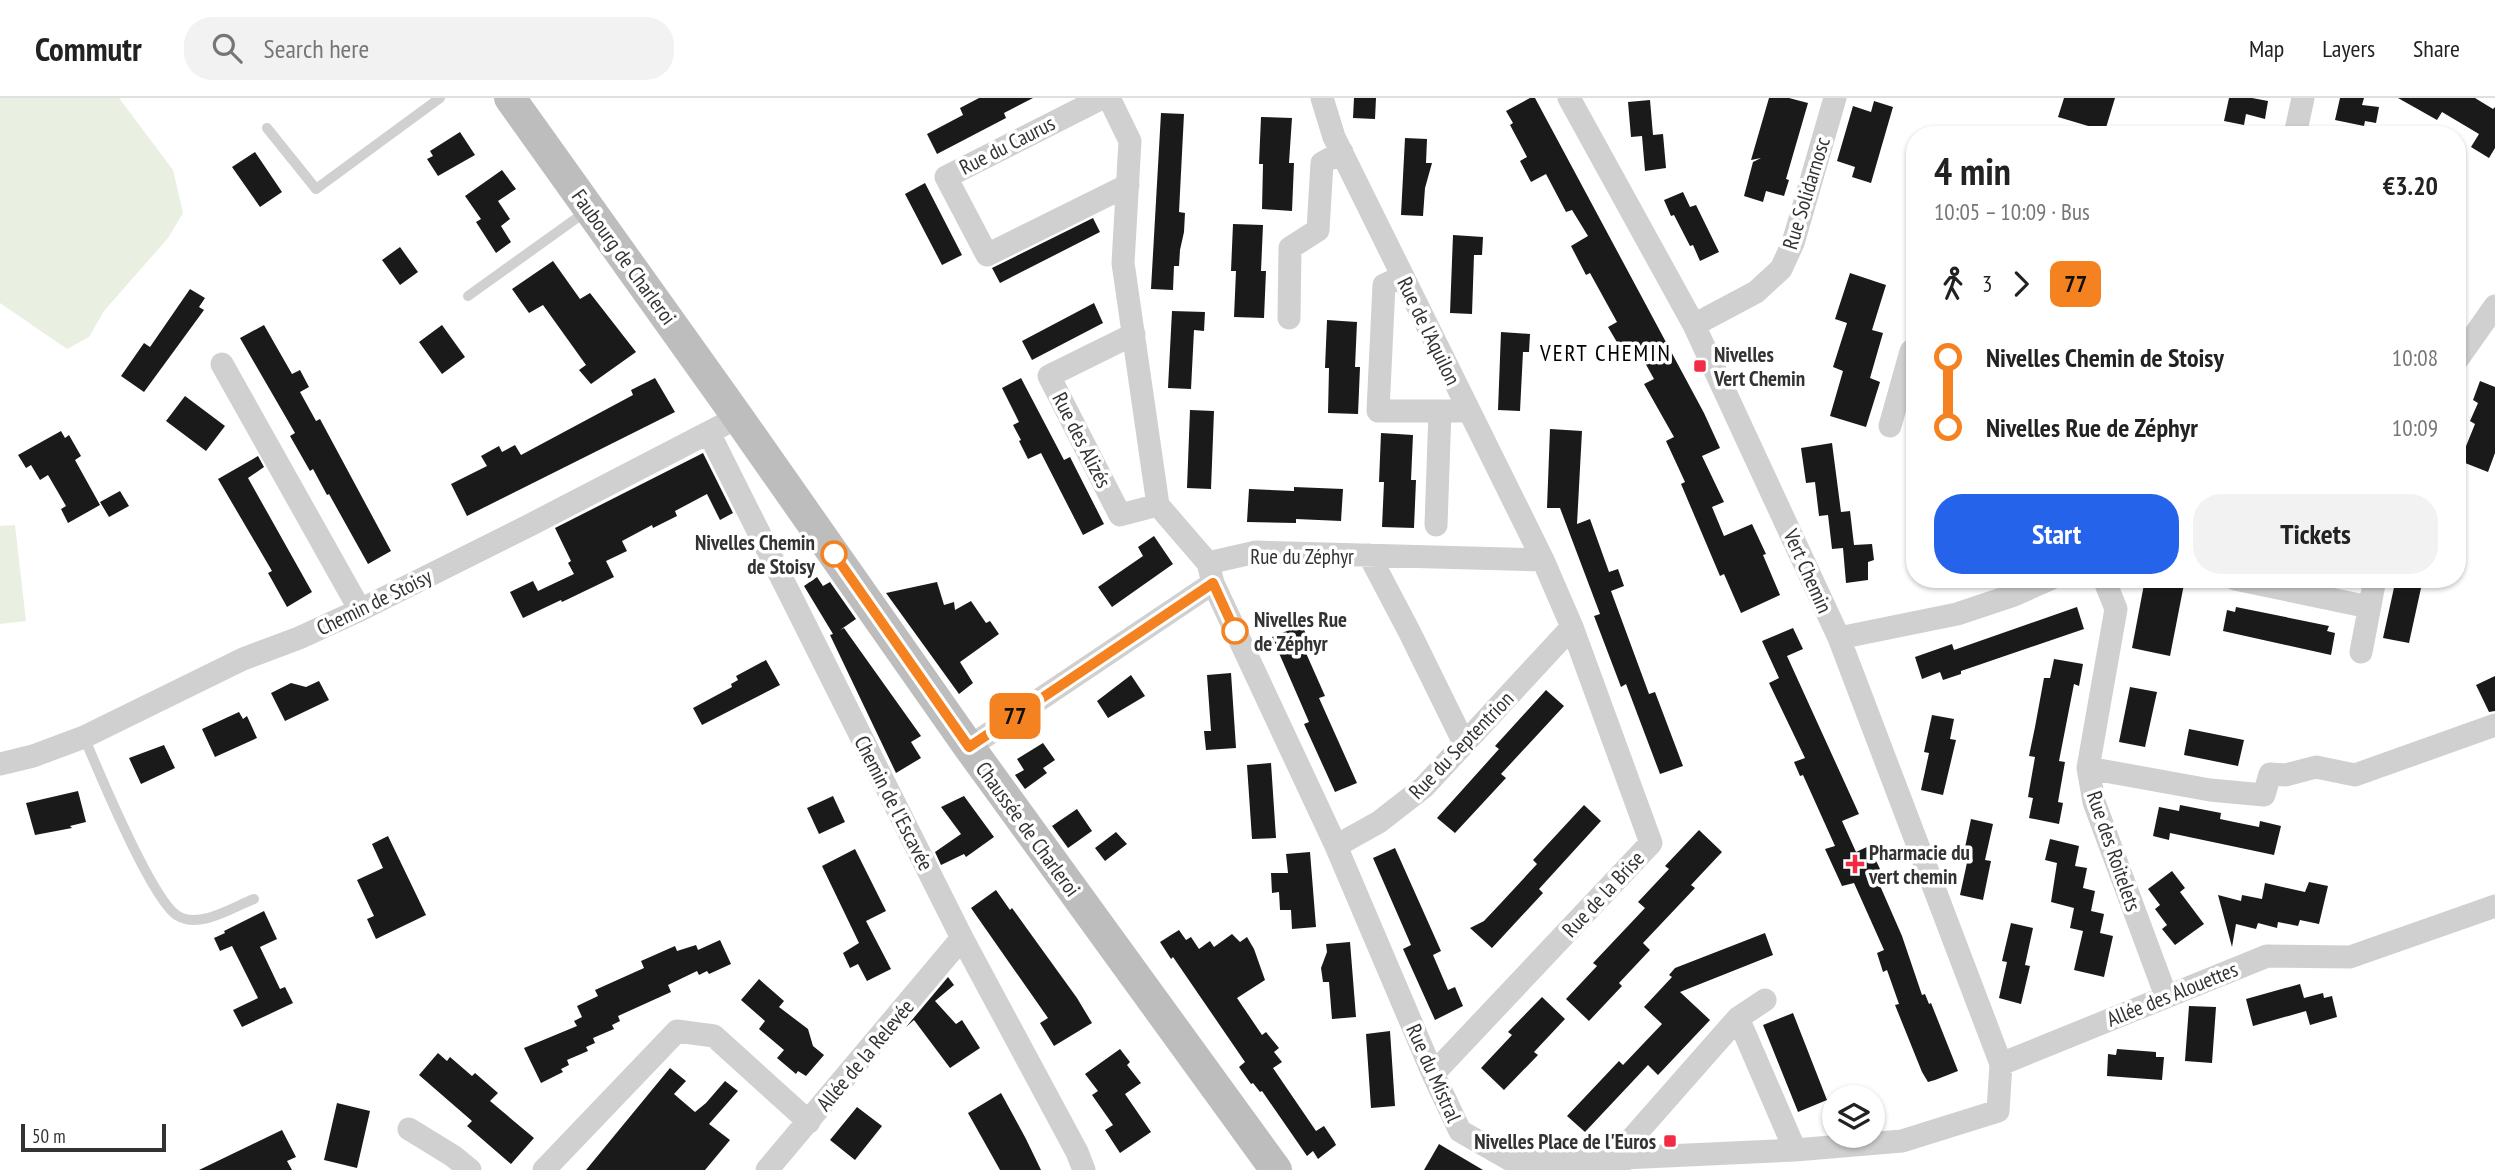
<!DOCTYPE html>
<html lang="en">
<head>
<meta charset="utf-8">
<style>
	:root { --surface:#fff; --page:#f2f2f2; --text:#222; --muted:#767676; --line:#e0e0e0; --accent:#2563eb }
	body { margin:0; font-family:"PT Sans Narrow",sans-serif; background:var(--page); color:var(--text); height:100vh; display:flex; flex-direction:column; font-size:26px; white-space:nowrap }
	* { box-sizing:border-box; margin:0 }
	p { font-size:23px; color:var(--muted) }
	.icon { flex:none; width:38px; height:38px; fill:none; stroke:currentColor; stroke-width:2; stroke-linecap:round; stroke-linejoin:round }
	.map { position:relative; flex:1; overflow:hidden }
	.drawer { position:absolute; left:1906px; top:28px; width:560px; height:462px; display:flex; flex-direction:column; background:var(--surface); border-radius:28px; box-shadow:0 2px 5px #0004 }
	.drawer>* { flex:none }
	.badge { padding:0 14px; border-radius:10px; font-size:24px; line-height:46px }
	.tools { position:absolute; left:1822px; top:987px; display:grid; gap:14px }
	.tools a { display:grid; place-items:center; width:63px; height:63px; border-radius:50%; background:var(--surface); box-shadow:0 2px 5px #0004; font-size:35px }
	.scale { position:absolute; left:21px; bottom:18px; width:145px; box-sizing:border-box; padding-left:7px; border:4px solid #333; border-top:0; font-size:19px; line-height:24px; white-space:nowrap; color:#333; -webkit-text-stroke:5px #fff; paint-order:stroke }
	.map>.badge { position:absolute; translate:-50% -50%; box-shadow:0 0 0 4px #fff }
	.legs { display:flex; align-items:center; gap:10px; height:77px; padding:0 28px; font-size:23px }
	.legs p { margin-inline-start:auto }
	.head { display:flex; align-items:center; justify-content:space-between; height:119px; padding:0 28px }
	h1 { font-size:38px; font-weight:800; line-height:52px }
	.button { display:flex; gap:14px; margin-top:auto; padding:14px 28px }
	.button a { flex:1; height:80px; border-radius:28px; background:var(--accent); color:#fff; font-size:28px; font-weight:800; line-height:80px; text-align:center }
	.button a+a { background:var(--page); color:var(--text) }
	ul { padding:0 28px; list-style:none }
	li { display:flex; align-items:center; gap:24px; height:70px; font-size:26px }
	li i { display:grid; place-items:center; width:10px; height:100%; margin:0 9px; background:currentColor }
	li i::after { content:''; width:18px; height:18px; margin:-9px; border:5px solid; border-radius:50%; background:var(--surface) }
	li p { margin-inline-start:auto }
	li:first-child i { background:linear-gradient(#0000 50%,currentColor 0) }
	li:last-child i { background:linear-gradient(currentColor 50%,#0000 0) }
	header { display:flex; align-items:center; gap:42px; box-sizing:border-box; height:98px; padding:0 35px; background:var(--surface); border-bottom:2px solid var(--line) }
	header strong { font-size:33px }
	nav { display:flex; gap:38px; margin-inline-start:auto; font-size:24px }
	.search { width:490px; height:63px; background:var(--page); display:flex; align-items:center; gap:18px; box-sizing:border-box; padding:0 24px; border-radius:28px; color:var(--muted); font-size:26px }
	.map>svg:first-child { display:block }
	.green { fill:#e9f0e1 }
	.building { fill:#1a1a1a }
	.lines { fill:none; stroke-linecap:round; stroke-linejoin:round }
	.service { stroke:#d0d0d0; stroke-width:10 }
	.minor { stroke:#d0d0d0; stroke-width:23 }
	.secondary { stroke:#bdbdbd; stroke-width:32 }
	.line-1-casing { stroke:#fff; stroke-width:16 }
	.line-1 { stroke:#f58220; stroke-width:10 }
	.poi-dot { fill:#f22c43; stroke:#fff; stroke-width:2.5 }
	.stop-1-dot { fill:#fff; stroke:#f58220; stroke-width:3.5 }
	.labels { text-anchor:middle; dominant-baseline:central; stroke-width:7; stroke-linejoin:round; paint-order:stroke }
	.street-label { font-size:21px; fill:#333; stroke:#fff }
	.poi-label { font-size:21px; font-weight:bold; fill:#333; stroke:#fff; text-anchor:start }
	.stop-label { font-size:21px; font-weight:bold; fill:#333; stroke:#fff; text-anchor:end }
	.neighbourhood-label { font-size:23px; letter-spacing:2px; fill:#000; stroke:#fff }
</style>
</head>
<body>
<header>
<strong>Commutr</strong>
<div class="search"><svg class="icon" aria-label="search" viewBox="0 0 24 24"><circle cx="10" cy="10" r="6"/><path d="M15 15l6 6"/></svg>Search here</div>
<nav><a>Map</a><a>Layers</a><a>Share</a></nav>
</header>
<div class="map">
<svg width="2495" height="1072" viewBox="0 0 2495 1072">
	<rect width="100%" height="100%" fill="#fff"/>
	<path class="green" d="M0 0H119L173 72 183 115 168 140 104 213 89 239 67 251 0 205Z
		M15 427 26 523 0 526V428Z"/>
	<path class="building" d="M979 0H1033L1004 15 1006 20 937 56 927 36 963 17 960 10Z
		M1354 0H1376L1375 21 1353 20Z
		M1530 0H1535L1704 315 1720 350 1702 358 1724 404 1712 409 1724 438 1752 426 1766 456 1763 457 1780 497 1741 515 1724 476 1720 478 1681 386 1685 384 1666 343 1674 339 1644 286 1654 281 1634 245 1621 251 1608 229 1617 224 1590 175 1586 177 1571 148 1588 138 1572 112 1566 114 1546 76 1531 84 1520 63 1527 59 1510 27 1513 25 1506 13Z
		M1769 0H1789L1808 5 1786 81 1789 82 1784 98 1766 93 1763 104 1744 98 1753 64 1761 60 1751 62Z
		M2064 0H2115L2105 33 2058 19Z
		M2229 0H2252L2268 3 2265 21 2246 16 2244 27 2224 23Z
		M2340 0H2364L2362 7 2379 9 2376 25 2365 23 2364 28 2335 22Z
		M2398 0H2475L2493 11 2495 9V50L2489 60 2471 49 2479 36 2442 14 2437 22Z
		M1650 2 1653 37 1663 36 1666 70 1645 73 1642 38 1631 39 1628 4Z
		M1874 3 1893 9 1871 85 1852 79 1855 69 1837 63 1853 8 1871 14Z
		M1161 15 1184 16 1179 114 1185 115 1184 134 1180 152 1179 168H1174L1173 192 1151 191Z
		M1261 19 1292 20 1289 65H1294L1292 113 1262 111 1263 66H1259Z
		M460 34 475 57 438 78 427 61 433 58 430 53Z
		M1405 40 1427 41 1426 65H1432L1425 90 1423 118 1401 117Z
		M255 54 282 94 260 109 232 69Z
		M502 72 516 91 498 103 510 121 501 128 511 144 496 155 476 124 481 121 465 98Z
		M925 85 962 157 942 167 905 96Z
		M1683 94 1690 109 1696 107 1719 154 1700 163 1693 147 1690 148 1674 117 1671 118 1664 102Z
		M1093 120 1100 134 1000 185 992 170Z
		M1233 126 1263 127 1261 173H1266L1264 220 1234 219 1236 173H1231Z
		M1453 137 1483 139 1482 157H1474L1472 216 1450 215Z
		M400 149 418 174 400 187 382 162Z
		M553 163 580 201 590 195 636 254 591 286 579 272 586 267 543 207 529 215 512 191Z
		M1850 175 1886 187 1872 232 1883 235 1870 280 1880 284 1866 329 1830 318 1843 273 1833 269 1847 225 1835 221Z
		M190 191 205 200 199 209 204 212 144 294 121 278 144 245 150 249Z
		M1094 205 1103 225 1032 262 1022 243Z
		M1172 213 1205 214 1204 233 1194 232 1191 291 1168 290Z
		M1327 222 1357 224 1355 269H1360L1358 316 1328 315 1329 270H1325Z
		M264 227 292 276 300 272 309 289 300 294 316 323 320 321 391 453 368 466 329 396 327 397 313 371 310 373 290 338 295 335 240 240Z
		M442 227 465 259 442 276 419 244Z
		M1501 234 1530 236 1529 254H1523L1520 313 1498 312Z
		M655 280 675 314 467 418 451 386 487 368 481 358 499 348 502 354 515 347 521 357 633 297 631 292Z
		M1021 280 1064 362 1070 359 1104 426 1083 437 1041 355 1028 361 1019 343 1021 342 1013 327 1019 324 1002 290Z
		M2480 283 2495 289V355L2488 374 2460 363 2475 326 2470 323 2478 305 2473 302Z
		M185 298 225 328 206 353 166 323Z
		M1190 312 1214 313 1211 391 1187 390Z
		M1550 331 1582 333 1577 426 1590 421 1609 474 1618 471 1624 488 1611 493 1649 596 1655 594 1683 668 1660 676 1626 586 1621 589 1594 518 1600 516 1560 410H1547Z
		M61 333 65 340 69 337 81 358 75 362 100 407 68 425 61 411 66 408 48 377 40 382 31 367 26 370 18 357Z
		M1381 335 1413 337 1411 382H1416L1414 430 1382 429 1384 384H1379Z
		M1832 345 1841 414 1850 413 1854 447 1872 446 1874 462 1868 464V482L1846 485 1843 450 1832 451 1828 417 1819 418 1815 384 1806 385 1801 350Z
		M703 355 733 415 720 422 707 396 675 413 677 418 653 430 652 427 622 443 627 453 606 463 614 479 562 504 561 502 523 520 510 494 533 483 538 493 574 476 568 465 571 463 555 430Z
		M258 358 264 369 248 380 312 494 287 509 268 475 272 473 218 381Z
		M1294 389 1343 391 1341 423 1296 421V425L1247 424 1249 391 1294 393Z
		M120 393 129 408 109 419 100 404Z
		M1154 438 1173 466 1112 509 1098 489 1143 458 1138 449Z
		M817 479 823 488 830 484 856 521 840 532 844 530 921 638 911 644 921 660 896 675 830 537 833 536 804 488Z
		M2145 481H2185L2170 558 2132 550Z
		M937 484 944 507 954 504 955 512 971 503 986 525 990 523 999 536 960 564 973 585 959 596 886 495Z
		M2395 485 2421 490 2409 545 2383 540Z
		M2077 509 2084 531 1961 573V576L1943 582 1940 574 1922 581 1915 559 1952 546 1954 552Z
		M2236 509 2329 528 2327 533 2335 535 2331 557 2223 533 2227 512 2235 514Z
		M1302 527 1309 543 1302 546 1325 598 1319 600 1357 685 1335 694 1304 626 1309 624 1272 539Z
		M1793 530 1803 551 1787 558 1859 716 1842 723 1856 754 1869 748 1880 771 1874 774 1902 838 1922 897 1925 896 1929 906 1931 905 1958 973 1935 982 1928 984 1922 974 1895 907 1899 906 1887 872 1883 874 1877 855 1884 852 1854 785 1842 788 1825 751 1835 748 1803 677 1800 678 1794 664 1805 660 1769 585 1779 580 1762 543Z
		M2054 561 2083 566 2079 588 2074 586 2059 663 2065 664 2058 704 2063 705 2059 726 2029 720 2033 700 2028 699 2035 659 2029 658 2035 629 2044 580H2050Z
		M766 562 780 587 702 627 693 610 732 589 731 586 738 582 736 578Z
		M1231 575 1236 650 1206 652 1204 633H1211L1207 577Z
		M1131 577 1145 598 1108 620 1097 603Z
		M2495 578V613L2489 614 2476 587Z
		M319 583 329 602 285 623 271 595 291 585 306 589Z
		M2130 589 2157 594 2145 649 2119 644Z
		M1546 592 1564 608 1501 676 1506 680 1455 735 1437 720 1499 651 1495 648Z
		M239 614 243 621 247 618 257 640 215 659 202 631Z
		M1932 617 1954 621 1950 641 1956 642 1943 697 1921 692 1929 655 1924 654Z
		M2189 631 2244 642 2238 668 2184 657Z
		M1043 645 1055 662 1043 670 1047 675 1025 691 1015 677 1024 672 1017 661Z
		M164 647 175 670 141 686 129 660Z
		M1271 665 1276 740 1252 741 1247 667Z
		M78 693 86 724 70 728 72 730 35 737 26 705Z
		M833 698 845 724 819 736 807 710Z
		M964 698 994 739 966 759 964 756 941 767 935 754 961 736 941 709Z
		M1584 707 1601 723 1539 791 1543 795 1492 850 1470 830 1484 823 1500 806 1537 766 1533 762Z
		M2180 707 2221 715 2220 721 2239 725 2259 729 2260 723 2281 728 2274 757 2170 735 2169 742 2153 738 2159 709 2179 713Z
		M1077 711 1092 733 1068 750 1052 728Z
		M1971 721 1993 726 1985 762 1991 763 1983 802 1960 797 1968 760 1963 759Z
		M1699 732 1722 754 1691 787 1695 790 1643 845 1650 852 1619 885 1622 888 1589 923 1566 901 1597 868 1593 865 1645 810 1638 804 1669 771 1665 768Z
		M1116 734 1127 746 1105 763 1095 750Z
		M388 738 426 817 376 841 367 821 374 818 357 782 383 770 372 746Z
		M2050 741 2079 748 2075 768 2087 770 2083 790 2095 793 2091 813 2104 816 2100 835 2113 838 2104 879 2074 872 2083 833 2070 830 2074 810 2051 804 2057 765 2045 762Z
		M1395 750 1441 853 1433 857 1448 892 1455 889 1463 908 1435 922 1403 851 1411 847 1373 760Z
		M855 751 886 813 866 823 891 871 867 883 858 866 850 870 843 855 859 845 822 768Z
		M1310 754 1316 829 1292 831 1291 812H1280L1279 794 1272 795 1271 775H1288L1286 756Z
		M2172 773 2185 790 2180 794 2204 826 2175 847 2162 831 2167 827 2155 811 2160 807 2148 791Z
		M2309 784 2328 788 2319 826 2300 822 2298 828 2278 824 2277 830 2258 825 2256 831 2236 826 2232 849 2218 797 2241 803 2242 797 2262 801 2265 785 2305 794Z
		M996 792 1010 812 1012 810 1077 900 1092 925 1054 948 1040 925 1048 920 971 810Z
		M264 813 277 841 260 849 280 891 285 889 293 905 242 929 233 912 258 900 232 848 220 853 214 840 225 835 224 833Z
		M2011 825 2033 830 2025 867 2030 868 2021 906 1999 900 2007 864 2002 863Z
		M1179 832 1186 842 1191 839 1199 851 1210 843 1214 849 1232 836 1240 844 1247 839 1254 851 1265 882 1237 900 1262 937 1266 934 1279 950 1274 954 1282 964 1273 970 1316 1033 1324 1028 1334 1043 1336 1047 1318 1061 1313 1053 1307 1058 1262 993 1260 994 1253 985 1251 986 1239 969 1245 964 1173 859 1171 861 1160 844Z
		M1765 835 1773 857 1680 894 1710 922 1658 977 1648 967 1585 1034 1567 1018 1619 963 1623 967 1662 926 1644 909 1672 879 1669 877 1675 870Z
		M720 842 731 866 709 876 707 873 699 877 697 873 668 887 671 894 618 918 620 923 612 927 614 931 593 940 595 945 586 949 588 953 567 962 569 967 561 971 563 974 541 985 524 950 577 928 574 923 582 919 577 908 598 898 595 892 644 870 641 863 675 848 677 853 696 847 698 852Z
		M1350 844 1356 919 1332 921 1329 884H1323L1321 870 1327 854 1326 846Z
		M948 879 954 887 935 903 956 926 962 922 980 950 950 970 914 922 906 929Z
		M759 881 784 903 779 909 808 931 813 948 824 957 806 978 798 973 796 976 777 960 784 952 759 931 765 923 741 902Z
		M2300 886 2304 900 2323 895 2324 900 2332 898 2337 919 2310 927 2306 913 2253 928 2246 901Z
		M1542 899 1565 921 1534 954 1538 957 1504 992 1481 970 1512 937 1508 934Z
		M2189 908 2216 909 2212 965 2185 963Z
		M1793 915 1827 1002 1798 1014 1763 927Z
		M1390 933 1395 1008 1371 1010 1366 936Z
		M1120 951 1130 964 1127 967 1141 985 1125 996 1151 1034 1120 1055 1105 1032 1113 1027 1092 997 1098 993 1085 976Z
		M2117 951 2156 954V959H2164L2162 982 2107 978 2108 956 2116 957Z
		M438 955 447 963 450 959 472 978 475 975 498 995 490 1003 534 1040 511 1066 467 1028 472 1023 419 977Z
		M670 970 686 983 674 996 695 1014 706 1005 725 983 738 993 709 1026 730 1042 705 1072H586Z
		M1001 995 1026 1041 1041 1072H1000L968 1015Z
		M337 1005 370 1013 357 1070 324 1062Z
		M857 1009 882 1028 855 1062 830 1042Z
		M282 1032 296 1059 287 1063 292 1072H199Z
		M1439 1046 1483 1072H1424Z"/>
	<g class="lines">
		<path class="service" d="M267 30 316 91 440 0
			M468 198 588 112
			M84 639C98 672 152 803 178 818 200 831 233 809 254 801"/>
		<path class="minor" d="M1102 0 946 79 987 157 1128 87
			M1109 0 1130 43 1123 165 1158 407 1208 465
			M1322 0 1334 39 1543 462 1572 529 1651 745 1433 976
			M2295 37 2303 0
			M1402 179 1384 187 1378 313H1469
			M1289 220 1290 150 1318 132 1322 65 1342 54
			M1694 227 1756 194 1781 171 1793 145 1835 0
			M1134 236 1049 278 1120 417 1158 407
			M2457 262 2495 208
			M222 266 360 512
			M1890 328 1911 253 1914 251
			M709 335 962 840 1077 1054 1084 1072
			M1436 427 1440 313
			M1369 457 1410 535 1464 645
			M1543 462 1256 454 1208 465 1213 485 1336 748 1433 976 1460 1033 1516 1065 1795 1052 1902 1043 1998 1013 2001 966 1839 540 1694 227 1569 0
			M2104 481 2116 511 2088 670 2094 704 2166 898
			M2235 481 2369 509
			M1839 540 1957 516 2014 497 2050 481
			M2361 554 2375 481
			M969 649 1213 485
			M0 666 33 658 84 639 243 561 299 540 360 512 530 427 723 327
			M2088 670 2210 692 2264 697 2270 676 2286 677 2316 669 2355 677 2495 627
			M1336 748 1379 724 1424 689 1572 529
			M1738 920 1795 1052
			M2001 966 2267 858 2350 859 2495 808
			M409 1031 453 1058 470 1072
			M1626 1061 1627 1046 1738 920 1765 902
			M544 1072 677 933 714 938 809 1024
			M767 1072 962 840"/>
		<path class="secondary" d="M510 0 737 318 969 649 1276 1072"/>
	</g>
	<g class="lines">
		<defs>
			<path id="line-1" d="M834 456 969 649 1213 485 1235 533"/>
		</defs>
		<use href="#line-1" class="line-1-casing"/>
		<use href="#line-1" class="line-1"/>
	</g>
	<g class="poi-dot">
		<rect x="1693" y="261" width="14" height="14" rx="3.5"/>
		<path d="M1851.5 755.5h7v7h7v7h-7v7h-7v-7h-7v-7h7z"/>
		<rect x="1663" y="1036" width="14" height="14" rx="3.5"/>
	</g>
	<g class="stop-1-dot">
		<circle cx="834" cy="456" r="12"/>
		<circle cx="1235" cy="533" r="12"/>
	</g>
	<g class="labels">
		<g class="street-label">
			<text transform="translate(1007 47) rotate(-27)">Rue du Caurus</text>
			<text transform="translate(1806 95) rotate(-73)">Rue Solidarnosc</text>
			<text transform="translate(624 159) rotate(54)">Faubourg de Charleroi</text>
			<text transform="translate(1429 233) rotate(64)">Rue de l'Aquilon</text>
			<text transform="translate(1082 342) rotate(63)">Rue des Alizés</text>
			<text x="1302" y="458">Rue du Zéphyr</text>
			<text transform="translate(1808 473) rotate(66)">Vert Chemin</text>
			<text transform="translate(374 504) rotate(-26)">Chemin de Stoisy</text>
			<text transform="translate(1461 647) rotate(-46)">Rue du Septentrion</text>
			<text transform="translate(894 705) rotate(63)">Chemin de l'Escavée</text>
			<text transform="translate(1028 731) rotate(54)">Chaussée de Charleroi</text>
			<text transform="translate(2114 753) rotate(71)">Rue des Roitelets</text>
			<text transform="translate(1603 796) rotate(-47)">Rue de la Brise</text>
			<text transform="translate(2172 896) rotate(-22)">Allée des Alouettes</text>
			<text transform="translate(865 957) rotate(-50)">Allée de la Relevée</text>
			<text transform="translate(1434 975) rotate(66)">Rue du Mistral</text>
		</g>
		<g class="poi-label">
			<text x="1714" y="256">Nivelles<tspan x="1714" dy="24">Vert Chemin</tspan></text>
			<text x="1869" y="754">Pharmacie du<tspan x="1869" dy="24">vert chemin</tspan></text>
			<text x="1656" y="1043" text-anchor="end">Nivelles Place de l'Euros</text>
		</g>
		<g class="stop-label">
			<text x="815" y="444">Nivelles Chemin<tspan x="815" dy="24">de Stoisy</tspan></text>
			<text x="1254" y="521" text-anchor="start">Nivelles Rue<tspan x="1254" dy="24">de Zéphyr</tspan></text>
		</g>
		<g class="neighbourhood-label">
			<text x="1606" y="254">VERT CHEMIN</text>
		</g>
	</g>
</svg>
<div class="tools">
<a><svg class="icon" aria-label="layers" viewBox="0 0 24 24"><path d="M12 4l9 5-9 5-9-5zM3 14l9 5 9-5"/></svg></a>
</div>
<div class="scale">50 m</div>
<b class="badge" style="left:1015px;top:618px;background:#f58220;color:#111">77</b>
<section class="drawer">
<div class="head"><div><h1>4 min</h1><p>10:05 – 10:09 · Bus</p></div><b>€3.20</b></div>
<div class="legs"><svg class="icon" aria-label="walk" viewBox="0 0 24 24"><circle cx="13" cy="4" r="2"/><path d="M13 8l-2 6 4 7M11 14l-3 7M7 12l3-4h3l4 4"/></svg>3<svg class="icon" aria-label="forward" viewBox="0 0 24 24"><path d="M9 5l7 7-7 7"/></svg><b class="badge" style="background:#f58220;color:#111">77</b></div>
<ul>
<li><i style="color:#f58220"></i><b>Nivelles Chemin de Stoisy</b><p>10:08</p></li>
<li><i style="color:#f58220"></i><b>Nivelles Rue de Zéphyr</b><p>10:09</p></li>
</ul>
<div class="button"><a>Start</a><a>Tickets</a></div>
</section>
</div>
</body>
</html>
